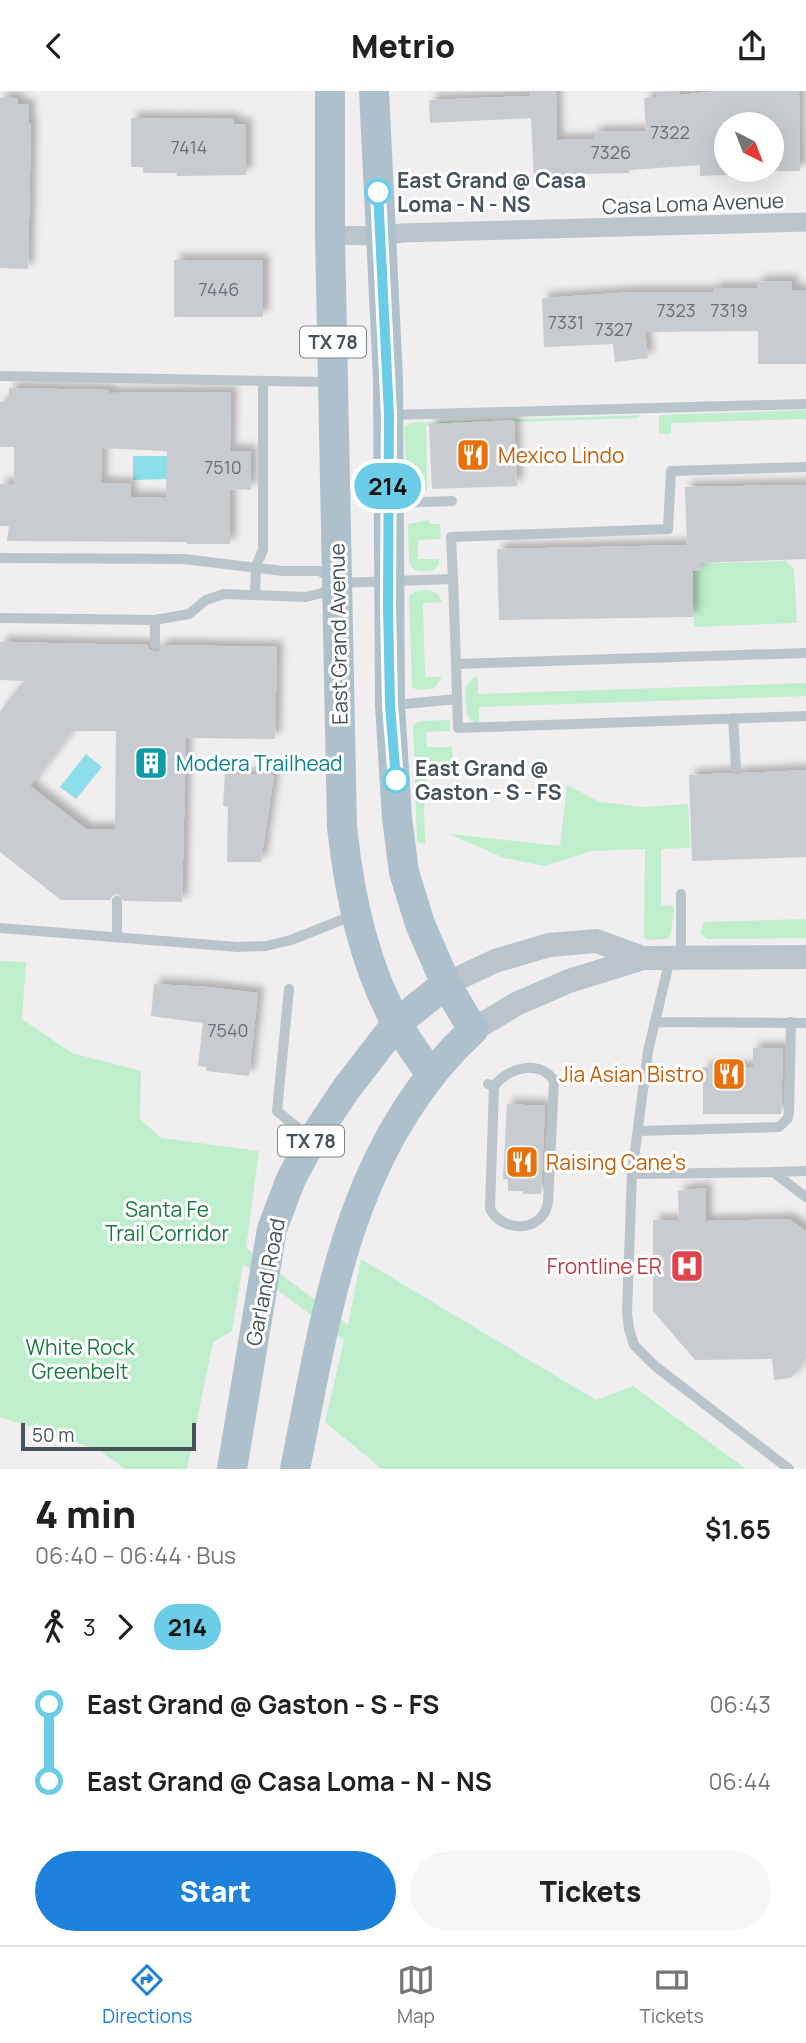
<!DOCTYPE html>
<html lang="en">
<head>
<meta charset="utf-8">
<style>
	:root { --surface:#fff; --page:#f6f6f6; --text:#202124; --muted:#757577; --line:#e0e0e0; --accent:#1e81db }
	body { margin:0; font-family:Manrope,sans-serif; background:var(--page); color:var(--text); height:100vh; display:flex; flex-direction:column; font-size:26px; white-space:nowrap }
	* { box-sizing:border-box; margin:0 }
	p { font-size:23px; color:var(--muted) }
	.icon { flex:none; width:38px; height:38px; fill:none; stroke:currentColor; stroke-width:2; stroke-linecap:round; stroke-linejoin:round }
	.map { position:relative; height:1378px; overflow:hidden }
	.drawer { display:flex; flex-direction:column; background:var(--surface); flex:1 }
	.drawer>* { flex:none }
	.badge { padding:0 14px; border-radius:23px; font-size:24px; line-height:46px }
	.needle { width:46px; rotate:138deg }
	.fabs { position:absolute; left:714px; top:21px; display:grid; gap:14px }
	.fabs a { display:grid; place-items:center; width:70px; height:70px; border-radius:50%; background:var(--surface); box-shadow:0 7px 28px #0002; font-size:35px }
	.scale { position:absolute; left:21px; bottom:18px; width:175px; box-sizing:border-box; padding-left:7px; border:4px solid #47535b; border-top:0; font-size:19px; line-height:24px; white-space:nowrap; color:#47535b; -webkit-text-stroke:5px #fff; paint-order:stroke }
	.map>.badge { position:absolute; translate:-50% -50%; box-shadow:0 0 0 4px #fff }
	.legs { display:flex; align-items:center; gap:10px; height:77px; padding:0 35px; font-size:23px }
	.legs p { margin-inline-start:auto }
	.summary { display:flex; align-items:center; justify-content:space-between; height:119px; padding:0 35px }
	h1 { font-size:38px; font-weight:800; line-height:52px }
	.button { display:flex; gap:14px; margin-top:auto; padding:14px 35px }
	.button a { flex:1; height:80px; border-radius:42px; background:var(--accent); color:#fff; font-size:28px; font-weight:800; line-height:80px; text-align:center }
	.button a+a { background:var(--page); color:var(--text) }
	ul { padding:0 35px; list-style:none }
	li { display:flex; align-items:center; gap:24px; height:77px; font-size:26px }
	li i { display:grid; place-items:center; width:10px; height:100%; margin:0 9px; background:currentColor }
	li i::after { content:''; width:18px; height:18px; margin:-9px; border:5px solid; border-radius:50%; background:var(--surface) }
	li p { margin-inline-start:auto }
	li:first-child i { background:linear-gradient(#0000 50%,currentColor 0) }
	li:last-child i { background:linear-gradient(currentColor 50%,#0000 0) }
	header { display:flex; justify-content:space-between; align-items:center; height:91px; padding:0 35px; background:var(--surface); font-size:32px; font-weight:800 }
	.menu { display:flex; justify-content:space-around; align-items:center; height:98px; border-top:2px solid var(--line); background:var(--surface); font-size:19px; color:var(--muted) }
	.menu a { display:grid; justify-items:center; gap:4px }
	.menu .selected { color:var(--accent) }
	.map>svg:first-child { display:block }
	.green { fill:#beeecc }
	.water { fill:#8cdee9 }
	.building { fill:#c8ccd1; fill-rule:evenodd; filter:url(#shadow) }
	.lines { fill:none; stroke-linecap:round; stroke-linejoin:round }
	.service { stroke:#bac4cb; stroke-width:10 }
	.minor { stroke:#bac4cb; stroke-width:19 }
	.tertiary { stroke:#bac4cb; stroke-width:24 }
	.primary { stroke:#afc0cd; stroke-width:30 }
	.line-1-casing { stroke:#fff; stroke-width:16 }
	.line-1 { stroke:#6bcce7; stroke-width:10 }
	.stop-1-dot { fill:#fff; stroke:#6bcce7; stroke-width:3.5 }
	.labels { text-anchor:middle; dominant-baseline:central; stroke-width:6; stroke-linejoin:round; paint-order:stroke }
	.number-label { font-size:18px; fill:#677178 }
	.shield { fill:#fff; stroke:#7e878c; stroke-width:2 }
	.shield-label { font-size:19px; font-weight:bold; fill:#47535b }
	.stop-label { font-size:21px; font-weight:bold; fill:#47535b; stroke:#fff; text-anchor:start }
	.street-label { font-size:21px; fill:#47535b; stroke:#fff }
	.food-label { font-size:21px; fill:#c56008; stroke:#fff; text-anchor:start }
	.culture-label { font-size:21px; fill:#0d838f; stroke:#fff; text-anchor:start }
	.park-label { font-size:21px; fill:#197b42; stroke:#fff }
	.health-label { font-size:21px; fill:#be3a42; stroke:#fff; text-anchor:end }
</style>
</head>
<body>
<header><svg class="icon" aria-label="back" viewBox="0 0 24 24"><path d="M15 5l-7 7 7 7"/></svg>Metrio<svg class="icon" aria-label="share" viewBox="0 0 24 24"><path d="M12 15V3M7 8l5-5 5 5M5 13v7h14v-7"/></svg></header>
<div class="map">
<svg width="806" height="1378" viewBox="0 0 806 1378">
	<defs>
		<filter id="shadow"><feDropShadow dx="6" dy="-6" stdDeviation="3.5" flood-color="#0004"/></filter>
	</defs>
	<rect width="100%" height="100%" fill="#f1eeef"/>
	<path class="green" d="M806 319V328L671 332V343H659V324Z
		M639 324V327L426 334 427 399 413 396 407 390 404 336 410 332Z
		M429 429 430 433H440L441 448 418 449V468H439V473L434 479C423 480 413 483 409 471L408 433Z
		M786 470 794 478 797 532 694 536 692 473Z
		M429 499 438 503 442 511 423 512 425 586H442L434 597 420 599 412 597 409 505 416 500Z
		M478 585V603L806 592V605L479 616V633L473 632 467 624C466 609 460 591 478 585Z
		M449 629 450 640 426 641 427 656H452L453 681 428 679 424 718 425 753 417 751 413 634 420 630Z
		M567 694 600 711 643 716 688 713 690 757 661 758V814L672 815 674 818 671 843 667 848 647 849 644 846 645 758 592 760 545 775 504 767 450 743 560 755Z
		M806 828V847L707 848 700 842 704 831Z
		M0 870 26 871 22 928 72 962 141 980 140 1028 161 1047 259 1060 246 1157 348 1234 361 1168 596 1309 633 1295 746 1378H382L325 1331 344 1249 243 1173 232 1240 213 1251 187 1378H125L99 1359 0 1326Z"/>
	<path class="water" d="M133 365H167L168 388 133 389Z
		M86 663 102 676 76 708 60 696Z"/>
	<path class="building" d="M529 0H556L557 49 594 48V41L646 40 644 7 656 6V1L679 0 680 4 718 0H799L800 80H772V33H726V84L700 85V74L629 79V82L570 83V85L534 87 531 27 430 32 429 9 530 5Z
		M0 7H18V13L29 14V32H31L28 178 0 177Z
		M131 27 234 28V33H246V84L177 85V82H143V76H131Z
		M174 169H263V226H174Z
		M792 190V199H806V273H758V240L645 241 648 267 615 271 613 253 544 256 542 207 635 201H713V197H757V191Z
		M9 297 109 299V302L231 301 230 360H251V399L230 398V453H187V451L7 450 9 435H0V393H14V356H0V311H9ZM102 357 167 360 166 407 130 406 131 393 101 392Z
		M514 329 517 395 432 398 429 333Z
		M806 394V468L701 472V479L693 480V526L499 529 497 458 687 454 685 396Z
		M0 551 148 554 149 558 154 561 159 560 162 554 277 556 275 648 186 647 182 811 124 810 118 803 113 804 110 809H61L0 761V620L24 590 0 589ZM72 640H116L115 738H86L30 695Z
		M806 679V766L692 770 689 684 731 682 736 684 742 682Z
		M225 683 274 684 261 771H227L228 716 223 715Z
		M154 893 207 896 258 902 249 985 206 980V976L198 975 203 932 151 925Z
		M753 957H783L781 1023H703V976H753Z
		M507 1013 545 1015 541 1103H523V1100H508V1088H503Z
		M706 1097V1130L789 1128 806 1140V1267L791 1287 774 1289 772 1268 695 1269 653 1220V1129L679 1130 678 1100Z"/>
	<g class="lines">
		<path class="service" d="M0 285 328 291
			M390 324 806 313
			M392 412 452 410
			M0 467 184 468 283 480H320L332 488
			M453 488 451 446 668 438 671 380 806 376
			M255 504 256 475 263 459V290
			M0 527 155 529 189 523 206 509 224 503 306 506 322 502 337 492 453 488 456 573
			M155 529V554
			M806 562 456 573 458 637 806 625
			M395 614 457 608
			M733 627 736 677
			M117 810V846
			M0 837 238 856 266 855 291 849 354 824
			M681 867V803
			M670 868 648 960 632 1083 627 1221 629 1238 634 1254 655 1275 789 1378
			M289 898 277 1020 309 1046
			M656 931 806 932
			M488 993 494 995 490 1118C503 1142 542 1142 548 1112L554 989C537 968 509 977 494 995
			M638 1040 779 1036 788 1027 789 1021 791 931
			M773 1081 806 1080
			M632 1083 773 1081 806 1106"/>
		<path class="minor" d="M330 144 380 145 402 142 806 131"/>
		<path class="tertiary" d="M446 893 495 870 549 854 596 850 643 867
			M473 939 516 913 569 890 643 867 806 866"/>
		<path class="primary" d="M330 0V144L342 736C349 802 364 875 397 933 407 950 419 966 430 982
			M232 1378 272 1138 291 1088 312 1049 346 998 397 932 446 893
			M295 1378C327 1220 348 1054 473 939L446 893 420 833 404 781 397 727 390 614 388 288 374 0"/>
	</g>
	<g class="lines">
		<defs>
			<path id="line-1" d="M378 101 389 324 388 515 390 614 396 689"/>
		</defs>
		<use href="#line-1" class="line-1-casing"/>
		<use href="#line-1" class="line-1"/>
	</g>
	<defs>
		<symbol id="restaurant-square" viewBox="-11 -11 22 22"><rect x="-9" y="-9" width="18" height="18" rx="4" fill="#e8710a" stroke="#fff"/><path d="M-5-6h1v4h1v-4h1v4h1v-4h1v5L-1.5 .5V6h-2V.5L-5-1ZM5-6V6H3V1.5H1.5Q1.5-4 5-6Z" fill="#fff"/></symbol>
		<symbol id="building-square" viewBox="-11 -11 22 22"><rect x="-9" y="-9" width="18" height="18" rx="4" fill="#0f9aa8" stroke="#fff"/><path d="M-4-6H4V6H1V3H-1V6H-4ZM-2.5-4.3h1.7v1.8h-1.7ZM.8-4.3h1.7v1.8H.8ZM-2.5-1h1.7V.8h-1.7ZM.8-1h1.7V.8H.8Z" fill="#fff"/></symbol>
		<symbol id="hospital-square" viewBox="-11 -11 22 22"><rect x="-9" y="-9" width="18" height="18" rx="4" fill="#e0444e" stroke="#fff"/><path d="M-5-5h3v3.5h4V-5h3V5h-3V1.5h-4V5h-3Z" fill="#fff"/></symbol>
	</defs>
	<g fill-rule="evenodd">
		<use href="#restaurant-square" x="454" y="345" width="38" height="38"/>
		<use href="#building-square" x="132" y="653" width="38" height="38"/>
		<use href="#restaurant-square" x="710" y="964" width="38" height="38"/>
		<use href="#restaurant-square" x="503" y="1052" width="38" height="38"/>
		<use href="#hospital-square" x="668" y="1156" width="38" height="38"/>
	</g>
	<g class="stop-1-dot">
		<circle cx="378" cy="101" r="12"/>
		<circle cx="396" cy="689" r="12"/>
	</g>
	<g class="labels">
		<g class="number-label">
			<text x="670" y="41">7322</text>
			<text x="189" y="56">7414</text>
			<text x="611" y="61">7326</text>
			<text x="219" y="198">7446</text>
			<text x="676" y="219">7323</text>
			<text x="729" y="219">7319</text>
			<text x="566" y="231">7331</text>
			<text x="614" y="238">7327</text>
			<text x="223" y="376">7510</text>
			<text x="228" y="939">7540</text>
		</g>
		<g class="shield">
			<rect x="300" y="235.5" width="66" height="31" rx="5"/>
			<rect x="278" y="1034.5" width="66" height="31" rx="5"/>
		</g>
		<g class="shield-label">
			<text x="333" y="251">TX 78</text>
			<text x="311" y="1050">TX 78</text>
		</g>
		<g class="stop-label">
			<text x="397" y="89">East Grand @ Casa<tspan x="397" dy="24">Loma - N - NS</tspan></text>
			<text x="415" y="677">East Grand @<tspan x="415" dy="24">Gaston - S - FS</tspan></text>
		</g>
		<g class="street-label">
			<text transform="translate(693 112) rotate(-2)">Casa Loma Avenue</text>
			<text transform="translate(338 543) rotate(-91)">East Grand Avenue</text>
			<text transform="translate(265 1191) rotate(-79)">Garland Road</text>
		</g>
		<g class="food-label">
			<text x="498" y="364">Mexico Lindo</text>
			<text x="704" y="983" text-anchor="end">Jia Asian Bistro</text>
			<text x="546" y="1071">Raising Cane's</text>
		</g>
		<g class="culture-label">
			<text x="176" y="672">Modera Trailhead</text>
		</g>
		<g class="park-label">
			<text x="167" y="1118">Santa Fe<tspan x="167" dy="24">Trail Corridor</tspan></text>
			<text x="80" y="1256">White Rock<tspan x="80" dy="24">Greenbelt</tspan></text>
		</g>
		<g class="health-label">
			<text x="662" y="1175">Frontline ER</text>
		</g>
	</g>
</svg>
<div class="fabs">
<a><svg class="needle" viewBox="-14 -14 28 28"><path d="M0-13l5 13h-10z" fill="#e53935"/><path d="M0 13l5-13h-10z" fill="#757577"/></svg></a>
</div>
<div class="scale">50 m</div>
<b class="badge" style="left:388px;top:395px;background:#6bcce7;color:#111">214</b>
</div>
<section class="drawer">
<div class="summary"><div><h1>4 min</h1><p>06:40 – 06:44 · Bus</p></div><b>$1.65</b></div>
<div class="legs"><svg class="icon" aria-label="walk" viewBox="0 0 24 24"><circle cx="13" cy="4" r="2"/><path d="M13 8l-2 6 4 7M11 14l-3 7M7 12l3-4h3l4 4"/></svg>3<svg class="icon" aria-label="forward" viewBox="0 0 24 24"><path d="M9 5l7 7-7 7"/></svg><b class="badge" style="background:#6bcce7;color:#111">214</b></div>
<ul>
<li><i style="color:#6bcce7"></i><b>East Grand @ Gaston - S - FS</b><p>06:43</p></li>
<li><i style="color:#6bcce7"></i><b>East Grand @ Casa Loma - N - NS</b><p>06:44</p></li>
</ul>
<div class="button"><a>Start</a><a>Tickets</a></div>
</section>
<nav class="menu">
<a class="selected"><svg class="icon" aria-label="directions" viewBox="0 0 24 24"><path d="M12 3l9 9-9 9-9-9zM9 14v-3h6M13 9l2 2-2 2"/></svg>Directions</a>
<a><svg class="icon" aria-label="map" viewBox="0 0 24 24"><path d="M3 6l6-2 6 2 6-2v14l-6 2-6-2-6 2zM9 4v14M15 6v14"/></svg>Map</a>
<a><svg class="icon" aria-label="tickets" viewBox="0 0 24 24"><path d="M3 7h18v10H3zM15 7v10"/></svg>Tickets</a>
</nav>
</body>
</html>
